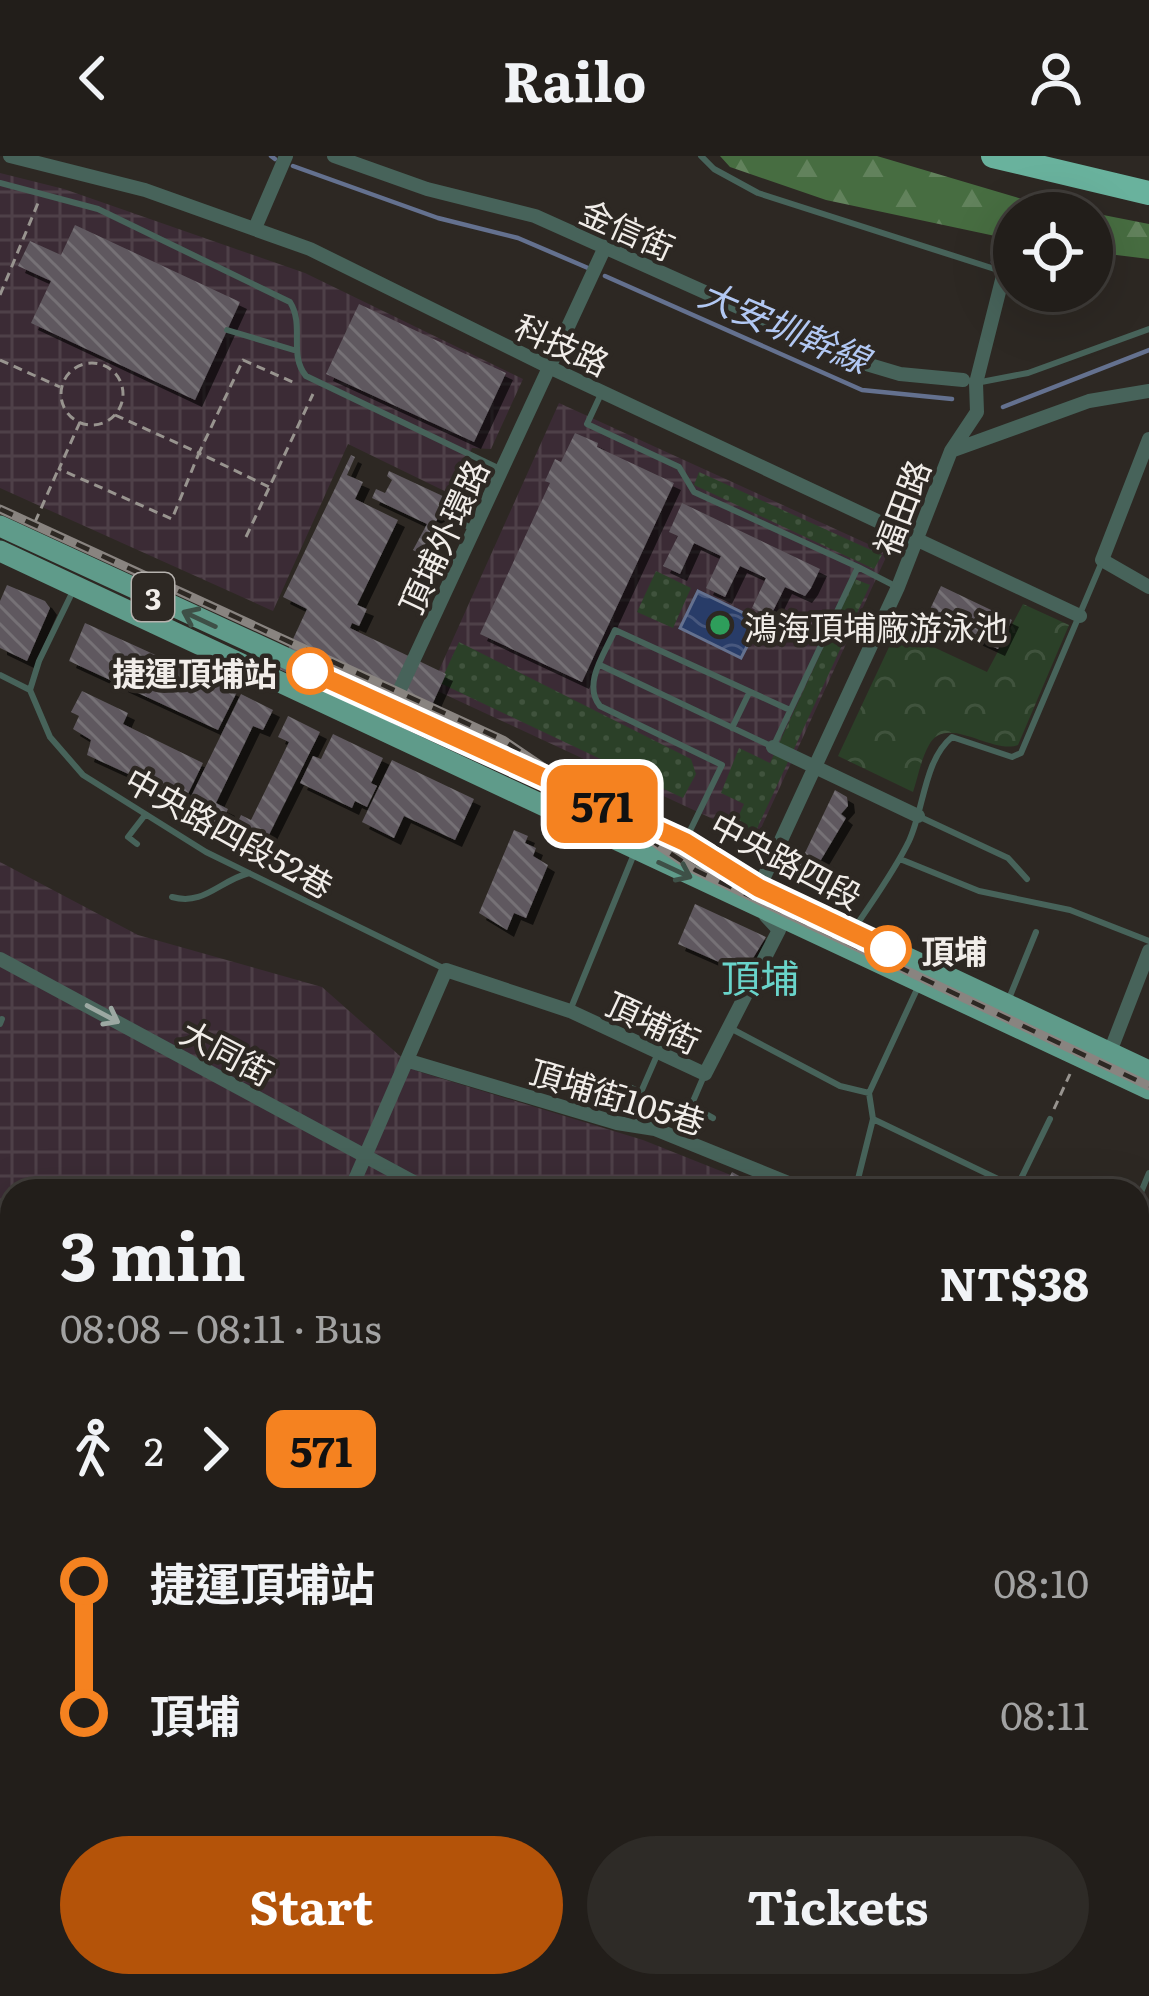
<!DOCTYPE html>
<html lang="en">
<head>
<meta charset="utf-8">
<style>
	:root { --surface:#221e1a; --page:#2e2b27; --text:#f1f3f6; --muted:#a2a2a2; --line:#3f3c39; --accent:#b45309 }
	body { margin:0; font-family:Literata,"Noto Sans TC",serif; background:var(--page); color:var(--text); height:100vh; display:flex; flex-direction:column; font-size:45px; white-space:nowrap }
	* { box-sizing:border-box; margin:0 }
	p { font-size:39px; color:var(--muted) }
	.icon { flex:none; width:66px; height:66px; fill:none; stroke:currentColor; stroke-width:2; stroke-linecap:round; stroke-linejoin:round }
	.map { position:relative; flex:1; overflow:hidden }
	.drawer { position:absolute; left:0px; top:1023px; width:1149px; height:819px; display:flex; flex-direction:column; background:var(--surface); border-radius:36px 36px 0 0; box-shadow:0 12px 48px #0002,0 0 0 3px var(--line) }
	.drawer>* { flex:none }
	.badge { padding:0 24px; border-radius:18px; font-size:42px; line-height:78px }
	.controls { position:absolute; left:993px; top:36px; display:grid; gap:24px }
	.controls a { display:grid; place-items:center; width:120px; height:120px; border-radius:50%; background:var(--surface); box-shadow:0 12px 48px #0002,0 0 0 3px var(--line); font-size:60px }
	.map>.badge { position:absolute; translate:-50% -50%; box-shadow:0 0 0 6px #fff }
	.legs { display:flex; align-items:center; gap:18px; height:132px; padding:0 60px; font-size:39px }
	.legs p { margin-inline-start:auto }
	.summary { display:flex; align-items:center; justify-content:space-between; height:204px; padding:0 60px }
	h1 { font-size:66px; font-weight:700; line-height:90px }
	.primary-button { display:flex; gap:24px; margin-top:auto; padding:24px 60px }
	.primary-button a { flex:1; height:138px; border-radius:72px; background:var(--accent); color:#fff; font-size:48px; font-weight:700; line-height:138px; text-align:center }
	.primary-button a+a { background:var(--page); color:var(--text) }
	ul { padding:0 60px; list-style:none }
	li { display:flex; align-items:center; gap:42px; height:132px; font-size:45px }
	li i { display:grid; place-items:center; width:18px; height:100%; margin:0 15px; background:currentColor }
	li i::after { content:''; width:30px; height:30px; margin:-15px; border:9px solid; border-radius:50%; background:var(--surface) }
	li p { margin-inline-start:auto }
	li:first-child i { background:linear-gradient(#0000 50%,currentColor 0) }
	li:last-child i { background:linear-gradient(currentColor 50%,#0000 0) }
	header { display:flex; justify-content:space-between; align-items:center; height:156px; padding:0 60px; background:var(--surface); font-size:54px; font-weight:700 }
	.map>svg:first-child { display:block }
	.industrial { fill:url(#industrial-grid) }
	.grass { fill:url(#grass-dots) }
	.forest { fill:url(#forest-firs) }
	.park { fill:url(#park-crowns) }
	.water { fill:url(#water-waves); stroke:#64718f; stroke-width:3 }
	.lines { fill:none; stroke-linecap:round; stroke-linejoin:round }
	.stream { stroke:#64718f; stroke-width:4.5 }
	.building { fill:url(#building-back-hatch); filter:url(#shadow) }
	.path { stroke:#98948f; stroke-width:3; stroke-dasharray:9 6; stroke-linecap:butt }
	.lane { stroke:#47635a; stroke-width:6 }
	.street { stroke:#47635a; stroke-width:14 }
	.primary { stroke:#5f9b8a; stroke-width:21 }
	.highway { stroke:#69b29d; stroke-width:24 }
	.rail-casing { stroke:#898480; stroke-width:9 }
	.rail { stroke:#2d2823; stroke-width:4.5; stroke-dasharray:14; stroke-linecap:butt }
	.oneway { stroke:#3e5047 }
	.oneway2 { stroke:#9ca8a2 }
	.line-1-casing { stroke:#fff; stroke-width:27 }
	.line-1 { stroke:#f58220; stroke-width:18 }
	.leisure-dot { fill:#2e9e5b; stroke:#2d2823; stroke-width:4.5 }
	.stop-1-dot { fill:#fff; stroke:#f58220; stroke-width:6 }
	.labels { text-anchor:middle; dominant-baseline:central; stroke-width:9; stroke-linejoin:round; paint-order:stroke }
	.shield { fill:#2d2823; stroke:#b6b2ae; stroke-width:3 }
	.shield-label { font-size:30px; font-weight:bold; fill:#f1ede9 }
	.street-label { font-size:33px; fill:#f1ede9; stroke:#2d2823 }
	.poi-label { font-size:33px; fill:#f1ede9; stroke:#2d2823; text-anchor:start }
	.stop-label { font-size:33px; font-weight:bold; fill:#f1ede9; stroke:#2d2823; text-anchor:end }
	.water-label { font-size:36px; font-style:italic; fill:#b2c8f3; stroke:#2d2823 }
	.quarter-label { font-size:39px; fill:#69d4ca; stroke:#2d2823 }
</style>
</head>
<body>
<header><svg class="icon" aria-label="back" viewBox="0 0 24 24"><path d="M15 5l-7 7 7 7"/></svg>Railo<svg class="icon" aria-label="person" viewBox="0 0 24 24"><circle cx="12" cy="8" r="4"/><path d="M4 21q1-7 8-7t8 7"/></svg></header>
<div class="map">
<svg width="1149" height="1840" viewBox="0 0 1149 1840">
	<defs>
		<pattern id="industrial-grid" width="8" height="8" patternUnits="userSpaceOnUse" patternTransform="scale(3)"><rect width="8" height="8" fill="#3b2b35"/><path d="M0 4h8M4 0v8" fill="none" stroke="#4e4048"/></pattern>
		<pattern id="grass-dots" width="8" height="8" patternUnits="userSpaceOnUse" patternTransform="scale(3)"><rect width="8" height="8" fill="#2b4028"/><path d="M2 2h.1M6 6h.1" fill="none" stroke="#40533d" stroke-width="1.8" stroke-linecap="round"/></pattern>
		<pattern id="forest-firs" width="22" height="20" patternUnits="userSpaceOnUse" patternTransform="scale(3)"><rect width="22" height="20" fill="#476d41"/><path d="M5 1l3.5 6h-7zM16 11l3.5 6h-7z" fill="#62825c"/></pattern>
		<pattern id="park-crowns" width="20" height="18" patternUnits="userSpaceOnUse" patternTransform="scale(3)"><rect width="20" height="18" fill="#2b4028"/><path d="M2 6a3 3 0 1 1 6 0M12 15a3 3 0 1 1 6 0" fill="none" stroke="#40533d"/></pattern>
		<pattern id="water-waves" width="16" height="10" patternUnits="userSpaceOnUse" patternTransform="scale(3)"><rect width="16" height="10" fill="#283c68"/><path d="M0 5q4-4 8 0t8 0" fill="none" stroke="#48587e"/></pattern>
		<pattern id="building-back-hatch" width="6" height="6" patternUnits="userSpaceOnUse" patternTransform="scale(3)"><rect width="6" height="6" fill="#5f595f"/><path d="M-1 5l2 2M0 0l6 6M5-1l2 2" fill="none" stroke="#767176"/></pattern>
		<filter id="shadow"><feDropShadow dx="7" dy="7" stdDeviation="0" flood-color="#0009"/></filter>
	</defs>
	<rect width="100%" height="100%" fill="#2d2823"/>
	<path class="industrial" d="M0 17 64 33 305 117 523 223 491 293 472 292 464 310 477 324 467 346 348 288 273 455 0 332Z
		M559 247 888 397 756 683 431 532Z
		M0 706 138 779 322 831 417 915 643 984 771 1035H12V1830H1108L1130 1840H0Z"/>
	<path class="grass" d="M699 316 882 399 874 413 694 329Z
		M656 415 691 432 673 472 637 456Z
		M855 423 870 429 754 679 734 670 744 648 721 637 739 592 770 607Z
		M459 486 691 603 696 618 683 642 440 527Z"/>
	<path class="forest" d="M720 0H877L1022 43 1149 68V103L1092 96V57H1014V84L826 44 730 11Z"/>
	<path class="park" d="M1023 448 1069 469 1018 589C992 599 946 557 929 589 921 603 918 621 913 636L838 600 897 474 987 516Z"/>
	<path class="water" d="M698 435 760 465 741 502 680 472Z"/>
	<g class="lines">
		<path class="stream" d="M271 0 275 3
			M293 10 438 62 518 82 588 112
			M993 106 997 94
			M605 120 862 234 952 243
			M1003 251 1149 194"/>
	</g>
	<path class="building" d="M75 69 240 146 195 244 31 167 51 125 18 110 30 85 61 99Z
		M359 148 506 217 474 286 326 218Z
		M575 277 598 287 597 291 674 327 582 526 480 478 550 327 545 325 555 303 561 306Z
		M351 299 355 301 347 319 363 326 355 343 398 364 357 449 367 453 359 470 352 467 350 472 446 518 419 578 279 513 307 453 283 441Z
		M389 315 447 342 421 398 413 394 427 368 372 342 376 333 385 337 392 324 387 320Z
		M682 347 820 413 811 432 805 440 785 431 770 461 752 452 766 422 740 410 725 441 706 432 721 400 694 387 680 418 663 410 678 380 669 376Z
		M7 429 45 445 50 452 27 505 0 492V445Z
		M941 430 1012 464 998 493 946 469 943 475 924 466Z
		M85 467 237 536 218 574 69 505Z
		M82 535 128 557 123 568 203 607 185 644 87 599 91 584 73 573 79 560 71 556Z
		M241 538 273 554 263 574 253 570 216 647 228 653 216 678 181 661Z
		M288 560 320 576 260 697 230 683 241 659 251 664 289 586 278 581Z
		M333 578 383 602 371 627 377 630 367 651 355 645 352 652 300 627 313 600 321 603Z
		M392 604 474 643 455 684 404 660 394 682 362 666Z
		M835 634 847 641 848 650 841 658 846 662 806 729 793 722Z
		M514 674 528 680 525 687 536 692 533 700 548 709 526 762 514 757 507 774 479 757Z
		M695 748 766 781 744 817 678 788Z
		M732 1016 767 1035H722Z
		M1137 1074 1149 1079V1148L1137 1177Z
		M1137 1705 1149 1708 1146 1813 1137 1811Z"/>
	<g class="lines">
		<path class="path" d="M0 139 38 47
			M0 204 60 231
			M61 238a31 31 0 1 1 62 0a31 31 0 1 1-62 0Z
			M115 259 199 297 243 204 297 228
			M80 266 59 313 172 363 199 297 269 331
			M35 366 58 314
			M246 381 313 238
			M1054 953 1070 918
			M1137 1552 1149 1518"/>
		<path class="lane" d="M701 0 714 13 758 37 1004 116 1014 96
			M0 27 98 53 290 146C305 170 288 198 306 220L500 313
			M227 174 297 195
			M976 227 1028 217 1149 173
			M440 358 472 372
			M858 411 897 431
			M72 437 39 505 30 534 50 581 83 619 206 696 443 812
			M600 509 773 591 858 411 694 336 679 311 587 268 601 238
			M0 519 30 534
			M732 572 749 537
			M918 660 1008 702 1027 723
			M686 683 722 609 600 550C582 528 605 497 615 474L790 554
			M137 688 128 681 145 659
			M900 703 979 735 1070 754 1149 785
			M172 741C204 750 219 725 249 717
			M854 773C873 744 894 716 909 685 924 653 924 604 952 581L1012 601 1021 597 1101 408
			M1008 845 1036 776
			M571 852 634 698
			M0 868 2 863
			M732 873 840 930 869 937 918 831
			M703 922 691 950 713 962
			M622 928 641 936 658 897
			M873 963 1017 1032
			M855 1035 873 963 869 937
			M1015 1035 1050 963
			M1137 1046 1149 1017
			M1137 1062 1149 1067
			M1137 1564 1149 1570
			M976 1840 982 1830"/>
		<path class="street" d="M10 0 145 34 310 93 551 212 1080 460
			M334 0 427 33 535 60 863 207 900 218 963 224
			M255 72 286 0
			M1149 283 1102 404 1149 431
			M951 295 977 256 976 227 1004 116
			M382 572 605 91
			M773 591 918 660
			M758 734 898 431 951 295 1089 245 1149 235
			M0 803 430 1035
			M1108 901 1149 795
			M409 905 617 967 655 973 808 1035
			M350 1035 446 814 570 855 705 918 779 774 766 760
			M0 1193 12 1207
			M1137 1220 1149 1196
			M0 1558 12 1564
			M0 1689 12 1667
			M0 1811 12 1818
			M33 1830 50 1840
			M562 1830 580 1840
			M523 1840 528 1830"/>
		<path class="primary" d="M0 370 684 686 780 742 1149 915
			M0 395 1149 933"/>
		<path class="highway" d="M993 0 1149 37"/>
		<defs>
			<path id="rail" d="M0 353 503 584 695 714 1149 930"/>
		</defs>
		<use href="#rail" class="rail-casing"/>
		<use href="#rail" class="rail"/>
	</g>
	<defs><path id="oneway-shaft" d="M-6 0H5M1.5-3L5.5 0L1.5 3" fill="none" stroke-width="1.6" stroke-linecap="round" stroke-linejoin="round" transform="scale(3)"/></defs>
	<g class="oneway">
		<use href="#oneway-shaft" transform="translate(199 463) rotate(-155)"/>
		<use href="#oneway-shaft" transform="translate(675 714) rotate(25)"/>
	</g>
	<use class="oneway2" href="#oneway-shaft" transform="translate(103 858) rotate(28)"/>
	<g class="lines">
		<defs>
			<path id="line-1" d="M310 515 685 686 759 732 888 793"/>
		</defs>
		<use href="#line-1" class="line-1-casing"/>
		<use href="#line-1" class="line-1"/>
	</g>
	<circle class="leisure-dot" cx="720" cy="469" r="12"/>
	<g class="stop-1-dot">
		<circle cx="310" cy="515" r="21"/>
		<circle cx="888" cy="793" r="21"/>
	</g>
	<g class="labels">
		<rect class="shield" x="132" y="417" width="42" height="48" rx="9"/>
		<g class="shield-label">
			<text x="153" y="441">3</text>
		</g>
		<g class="street-label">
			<text transform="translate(628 72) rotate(24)">金信街</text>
			<text transform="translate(563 187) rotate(25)">科技路</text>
			<text transform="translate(900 351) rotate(-69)">福田路</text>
			<text transform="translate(442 380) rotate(-65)">頂埔外環路</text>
			<text transform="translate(230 675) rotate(29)">中央路四段52巷</text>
			<text transform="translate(787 703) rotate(28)">中央路四段</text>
			<text transform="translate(654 865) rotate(25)">頂埔街</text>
			<text transform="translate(228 895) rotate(28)">大同街</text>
			<text transform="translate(618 939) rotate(17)">頂埔街105巷</text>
		</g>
		<g class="poi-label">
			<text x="744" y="469">鴻海頂埔廠游泳池</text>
		</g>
		<g class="stop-label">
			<text x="277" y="515">捷運頂埔站</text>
			<text x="921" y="793" text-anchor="start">頂埔</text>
		</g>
		<g class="water-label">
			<text transform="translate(785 169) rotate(23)">大安圳幹線</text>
		</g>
		<g class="quarter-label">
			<text x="760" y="820">頂埔</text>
		</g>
	</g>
</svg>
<div class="controls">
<a><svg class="icon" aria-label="locate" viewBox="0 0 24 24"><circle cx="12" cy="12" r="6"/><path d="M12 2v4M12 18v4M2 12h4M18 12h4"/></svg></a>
</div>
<b class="badge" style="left:602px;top:648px;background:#f58220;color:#111">571</b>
<section class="drawer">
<div class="summary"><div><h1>3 min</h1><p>08:08 – 08:11 · Bus</p></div><b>NT$38</b></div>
<div class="legs"><svg class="icon" aria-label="walk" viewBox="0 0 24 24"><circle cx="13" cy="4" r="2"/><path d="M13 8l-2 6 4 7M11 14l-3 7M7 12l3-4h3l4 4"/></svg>2<svg class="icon" aria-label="forward" viewBox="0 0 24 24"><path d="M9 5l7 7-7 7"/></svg><b class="badge" style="background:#f58220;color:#111">571</b></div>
<ul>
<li><i style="color:#f58220"></i><b>捷運頂埔站</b><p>08:10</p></li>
<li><i style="color:#f58220"></i><b>頂埔</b><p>08:11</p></li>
</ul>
<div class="primary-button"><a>Start</a><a>Tickets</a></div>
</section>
</div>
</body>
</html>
